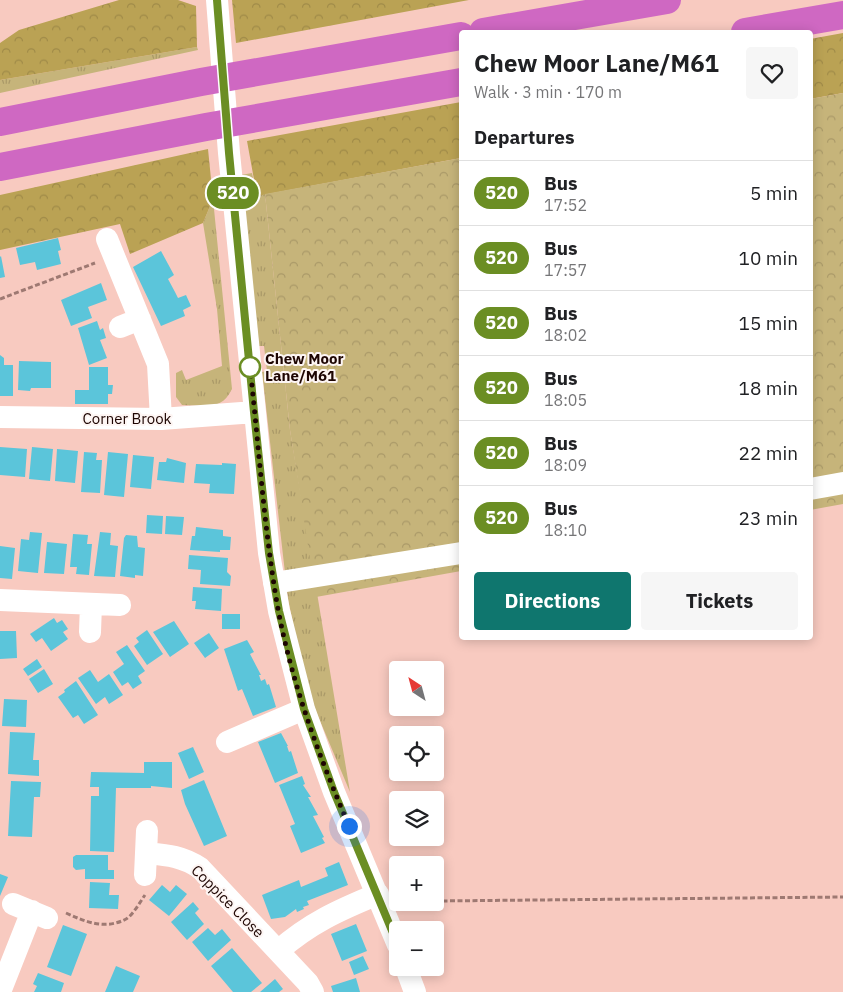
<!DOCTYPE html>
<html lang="en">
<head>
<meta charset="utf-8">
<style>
	:root { --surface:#fff; --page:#f6f6f6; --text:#202124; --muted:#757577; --line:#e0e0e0; --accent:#0f766e }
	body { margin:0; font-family:"IBM Plex Sans",sans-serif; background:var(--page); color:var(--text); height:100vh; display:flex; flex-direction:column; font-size:19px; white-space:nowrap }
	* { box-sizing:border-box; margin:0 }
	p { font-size:16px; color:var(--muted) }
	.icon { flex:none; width:28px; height:28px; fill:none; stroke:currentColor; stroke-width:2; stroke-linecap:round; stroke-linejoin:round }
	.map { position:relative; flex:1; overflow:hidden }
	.panel { position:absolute; left:459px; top:30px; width:354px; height:610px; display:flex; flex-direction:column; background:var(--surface); border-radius:5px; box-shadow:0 2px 12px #0003 }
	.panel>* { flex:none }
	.badge { padding:0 10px; border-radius:16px; font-size:18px; line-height:32px }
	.needle { width:32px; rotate:324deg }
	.fabs { position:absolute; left:389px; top:661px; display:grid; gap:10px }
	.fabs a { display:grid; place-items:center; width:55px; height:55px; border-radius:5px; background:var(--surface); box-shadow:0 2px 12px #0003; font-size:25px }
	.you { position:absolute; width:25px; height:25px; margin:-12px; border:4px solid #fff; border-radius:50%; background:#1a73e8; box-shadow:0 0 0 8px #1a73e833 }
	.map>.badge { position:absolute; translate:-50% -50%; box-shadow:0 0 0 2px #fff }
	h2 { padding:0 15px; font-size:19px; line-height:45px }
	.round { display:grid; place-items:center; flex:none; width:52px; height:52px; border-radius:5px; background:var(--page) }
	.headline { display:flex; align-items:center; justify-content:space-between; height:85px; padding:0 15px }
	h1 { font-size:24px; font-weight:800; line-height:38px }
	.cta { display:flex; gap:10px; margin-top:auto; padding:10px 15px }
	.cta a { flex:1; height:58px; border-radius:5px; background:var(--accent); color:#fff; font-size:20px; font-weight:800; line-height:58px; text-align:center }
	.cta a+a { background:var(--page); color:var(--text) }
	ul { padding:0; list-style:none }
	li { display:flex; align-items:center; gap:15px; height:65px; padding:0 15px; border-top:1px solid var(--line) }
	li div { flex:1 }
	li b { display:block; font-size:19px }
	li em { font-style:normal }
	li .badge { min-width:55px; font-weight:700; text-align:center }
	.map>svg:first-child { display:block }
	.grass { fill:url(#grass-tufts) }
	.forest { fill:url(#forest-crowns) }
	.park { fill:url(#park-crowns) }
	.building { fill:#5bc5da }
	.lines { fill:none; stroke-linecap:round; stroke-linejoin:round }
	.path { stroke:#9e7972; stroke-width:3; stroke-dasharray:5 2.5; stroke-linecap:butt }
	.minor { stroke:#fff; stroke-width:22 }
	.highway { stroke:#cf68c2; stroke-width:28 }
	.line-casing { stroke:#fff; stroke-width:11 }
	.line { stroke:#6b8e23; stroke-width:8 }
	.walk { stroke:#1d0502; stroke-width:5; stroke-dasharray:0 9 }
	.stop-dot { fill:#fff; stroke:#6b8e23; stroke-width:2.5 }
	.labels { text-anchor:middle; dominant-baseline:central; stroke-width:4; stroke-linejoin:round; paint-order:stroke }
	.stop-label { font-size:15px; font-weight:bold; fill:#1d0502; stroke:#fdf5f3; text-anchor:start }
	.street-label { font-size:15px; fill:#1d0502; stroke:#fdf5f3 }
</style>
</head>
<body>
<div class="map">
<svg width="843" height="992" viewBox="0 0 843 992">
	<defs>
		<pattern id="grass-tufts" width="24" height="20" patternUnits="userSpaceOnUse" patternTransform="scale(1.25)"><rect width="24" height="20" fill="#c6b47a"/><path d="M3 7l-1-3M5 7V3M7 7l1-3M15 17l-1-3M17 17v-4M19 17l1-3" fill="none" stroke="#aa9968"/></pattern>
		<pattern id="forest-crowns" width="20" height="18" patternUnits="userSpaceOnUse" patternTransform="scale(1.25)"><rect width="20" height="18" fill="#baa254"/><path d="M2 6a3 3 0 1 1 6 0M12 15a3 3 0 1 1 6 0" fill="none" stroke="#9f8a48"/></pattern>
		<pattern id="park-crowns" width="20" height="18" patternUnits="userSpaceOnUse" patternTransform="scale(1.25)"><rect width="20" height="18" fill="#c6b47a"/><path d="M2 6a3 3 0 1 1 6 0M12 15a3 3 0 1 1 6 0" fill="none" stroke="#aa9968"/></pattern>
	</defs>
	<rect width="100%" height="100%" fill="#f8cac0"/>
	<path class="grass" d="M197 47 198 50 0 93V80Z
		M252 173 257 196 265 194 290 430 350 792 315 709 299 652 288 599 262 372 267 371 264 346H259L241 175Z
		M213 199 232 389C221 412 204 405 182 405L176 397V373L182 370 186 380 222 366 217 309 203 223Z"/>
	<path class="forest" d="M119 0H178L196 6 197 47 0 80V43L19 30Z
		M232 0H469L236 43Z
		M843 33V93L810 99V39Z
		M461 102V158L257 196 247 141Z
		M208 149 213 199 203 223 130 254 120 224 0 250V195Z"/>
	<path class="park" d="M843 93V504L810 510V99Z
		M461 158V571L316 597 290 430 265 194Z"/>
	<path class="building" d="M58 238 61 250 58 251 61 264 37 270 35 262 20 265 16 248Z
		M161 251 174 275 168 279 175 292 178 298 186 295 191 306 183 310 185 316 161 326 133 267Z
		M1 256 5 277 0 278V257Z
		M101 283 107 300 88 307 92 318 71 326 61 300Z
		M97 321 100 330 103 328 106 338 100 340 107 358 89 365 78 328Z
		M0 355 4 358V365H13V396H0Z
		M19 361 51 362V388H31L30 391 18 390Z
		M89 367H108V385H113L112 394H108V404H75V390H89Z
		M0 447 27 449 25 477 0 475Z
		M32 447 53 449 50 481 29 479Z
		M57 449 78 451 75 483 55 481Z
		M84 452 97 453 96 460H102L100 493 81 492Z
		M108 452 128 454 124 497 104 495Z
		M133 455 154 457 151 489 130 487Z
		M167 458 186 463 184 483 157 480 159 462H166Z
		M222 463 236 464 234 494 209 493 210 484 194 483 196 464 222 465Z
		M147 515 163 516 162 534 146 533Z
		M166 516 184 517 182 535 165 534Z
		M196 527 223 530V536L231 537 230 550H220V552L190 550 192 536H195Z
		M30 532 42 533 38 573 18 571 21 539 29 540Z
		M100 532 111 533 110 545 118 546 115 577 94 576Z
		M73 534 88 535 87 544H92L89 575 76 574 77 567H70Z
		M126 535 137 536 138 547 145 548 143 576 135 575V578L120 576 124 538Z
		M47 542 67 544 64 574 44 573Z
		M0 546 15 548 12 579 0 578Z
		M189 555 228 558 227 572 231 576 230 586 200 584 201 570 188 569Z
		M193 587 222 589 221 611 195 609 196 601H192Z
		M222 614H240V629H222Z
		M54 618 57 623 62 620 68 629 63 632 68 639 51 651 42 638 36 642 30 634Z
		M174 621 189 644 170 657 153 632Z
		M147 630 163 654 147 665 134 646 139 642 136 638Z
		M0 631H16L17 658 0 659Z
		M209 633 219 648 205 658 194 643Z
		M247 640 254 652 250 654 261 675H259L261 681 265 679 267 685 269 684 276 707 253 716 242 689 238 691 224 649Z
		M127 645 145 671 138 676 142 683 133 689 128 682 122 686 113 672 124 664 116 652Z
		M37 659 42 667 28 676 23 669Z
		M44 669 53 684 38 693 29 679Z
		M90 670 98 682 109 674 123 695 109 704 105 697 96 704 78 678Z
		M76 681 98 715 84 724 78 715 73 718 58 697 65 692 64 690Z
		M4 699 27 700 26 727 2 726Z
		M10 732 35 733 33 760H39V776L8 774Z
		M281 733 288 746H287L289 752 291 751 298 773 275 783 258 742Z
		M193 747 204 772 189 779 178 753Z
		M144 762H172V788L151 786V788H116L114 852 90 851 91 796H99V787H90L91 772 144 773Z
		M302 776 305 784 303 785 311 797H308L318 815 313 816 324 837 322 838 325 843 301 853 290 826 295 824 279 785Z
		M204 780 227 836 204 846 185 804 181 790Z
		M11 781 41 782 40 797H34L32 837 8 836Z
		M76 855H108V870H114V879H85V869L76 870 73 867V857Z
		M339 862 348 885 307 901 309 905 303 907 304 909 297 912 296 909 285 917 271 919 262 895 299 880 301 887 328 876 325 868Z
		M0 874 8 877 0 896Z
		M90 882 110 883 109 895H119L118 909 89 908Z
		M162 885 170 892 176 885 187 894 169 916 149 900Z
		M193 902 199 909 195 913 204 924 187 940 171 922Z
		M356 924 367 951 342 961 331 934Z
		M63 925 87 934 71 976 47 967Z
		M208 928 215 935 222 929 231 940 208 961 192 942Z
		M232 948 262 983 251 992H233L211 966Z
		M363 956 369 969 354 975 349 962Z
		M116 966 140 976 133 992H105Z
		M38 973 64 983 61 992H34L37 986 33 984Z
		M356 978 360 992H333L331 986Z
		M275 979 283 989 279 992H260Z"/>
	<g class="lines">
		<path class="path" d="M0 299 95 263
			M435 901 843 897
			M66 913C86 922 105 930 126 919 133 915 140 902 145 895"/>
		<path class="minor" d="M217 0 229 153 255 412 269 553 279 611 304 709 334 792 398 945
			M107 239 158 364 161 419
			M120 327 140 319
			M0 417 161 419 255 412
			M810 489 843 483
			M274 583 461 553
			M0 600 120 605
			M90 632 91 604
			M227 742 304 709
			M146 853C167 855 182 856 200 868L308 983 313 992
			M145 875 147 831
			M13 904 47 918
			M278 951C310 923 339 910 378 894
			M406 968 415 992
			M0 992 32 911"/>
		<path class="highway" d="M483 32 667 0
			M745 32 843 15
			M0 122 201 82 461 36
			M0 167 206 127 461 82"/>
	</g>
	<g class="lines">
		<defs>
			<path id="line" d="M217 0 229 153 254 412 269 553 279 611 304 709 334 792 398 945"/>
		</defs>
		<use href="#line" class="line-casing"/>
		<use href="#line" class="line"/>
		<path class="walk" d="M250 367C259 448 264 529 278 609 292 684 319 756 349 826"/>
	</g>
	<circle class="stop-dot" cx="250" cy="367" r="10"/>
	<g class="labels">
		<g class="stop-label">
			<text x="265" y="358">Chew Moor<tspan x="265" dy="17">Lane/M61</tspan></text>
		</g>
		<g class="street-label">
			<text x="127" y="418">Corner Brook</text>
			<text transform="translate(228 901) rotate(45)">Coppice Close</text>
		</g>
	</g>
</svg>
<div class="fabs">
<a><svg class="needle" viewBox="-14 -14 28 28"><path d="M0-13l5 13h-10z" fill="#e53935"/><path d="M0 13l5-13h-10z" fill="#757577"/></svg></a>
<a><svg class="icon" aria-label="locate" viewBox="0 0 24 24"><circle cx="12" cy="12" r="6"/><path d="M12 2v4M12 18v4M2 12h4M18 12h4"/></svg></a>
<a><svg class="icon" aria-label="layers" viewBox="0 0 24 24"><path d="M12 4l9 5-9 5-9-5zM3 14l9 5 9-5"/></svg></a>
<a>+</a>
<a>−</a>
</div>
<div class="you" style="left:349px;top:826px"></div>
<b class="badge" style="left:233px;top:193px;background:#6b8e23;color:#fff">520</b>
<section class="panel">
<div class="headline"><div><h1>Chew Moor Lane/M61</h1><p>Walk · 3 min · 170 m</p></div><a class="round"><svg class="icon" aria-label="heart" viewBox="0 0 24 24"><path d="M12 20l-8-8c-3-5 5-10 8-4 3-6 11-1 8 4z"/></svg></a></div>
<h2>Departures</h2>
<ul>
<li><span class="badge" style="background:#6b8e23;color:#fff">520</span><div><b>Bus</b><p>17:52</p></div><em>5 min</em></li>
<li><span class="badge" style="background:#6b8e23;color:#fff">520</span><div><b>Bus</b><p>17:57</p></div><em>10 min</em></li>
<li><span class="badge" style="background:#6b8e23;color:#fff">520</span><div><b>Bus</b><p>18:02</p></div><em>15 min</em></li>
<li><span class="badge" style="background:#6b8e23;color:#fff">520</span><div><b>Bus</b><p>18:05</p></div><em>18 min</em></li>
<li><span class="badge" style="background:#6b8e23;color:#fff">520</span><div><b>Bus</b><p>18:09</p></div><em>22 min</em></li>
<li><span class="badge" style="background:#6b8e23;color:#fff">520</span><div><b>Bus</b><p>18:10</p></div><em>23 min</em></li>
</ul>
<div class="cta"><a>Directions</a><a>Tickets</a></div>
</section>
</div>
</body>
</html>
